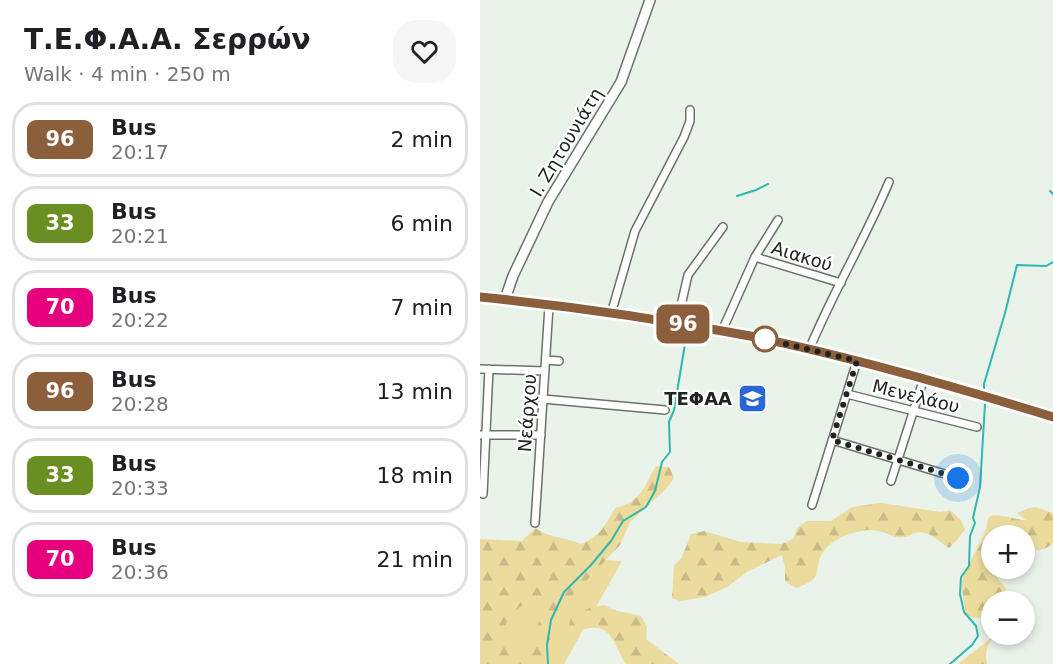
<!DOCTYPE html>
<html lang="en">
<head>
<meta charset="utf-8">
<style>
	:root { --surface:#fff; --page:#f6f6f6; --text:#202124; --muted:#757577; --line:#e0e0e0 }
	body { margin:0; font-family:"DejaVu Sans",sans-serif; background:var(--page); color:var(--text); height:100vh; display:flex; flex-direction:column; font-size:22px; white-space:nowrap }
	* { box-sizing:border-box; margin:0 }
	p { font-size:20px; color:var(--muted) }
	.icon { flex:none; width:33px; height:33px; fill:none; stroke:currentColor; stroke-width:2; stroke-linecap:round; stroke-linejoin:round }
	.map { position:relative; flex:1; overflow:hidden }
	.panel { display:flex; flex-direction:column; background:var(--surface); width:480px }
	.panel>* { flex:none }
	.badge { padding:0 12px; border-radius:9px; font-size:21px; line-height:39px }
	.controls { position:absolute; left:501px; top:525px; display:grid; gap:12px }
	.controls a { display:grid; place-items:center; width:54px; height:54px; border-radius:50%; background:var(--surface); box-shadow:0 3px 9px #0003; font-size:30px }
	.you { position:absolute; width:30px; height:30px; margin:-15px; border:4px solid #fff; border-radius:50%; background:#1a73e8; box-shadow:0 0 0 9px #1a73e833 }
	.map>.badge { position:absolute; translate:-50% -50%; box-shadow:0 0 0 3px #fff }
	.round { display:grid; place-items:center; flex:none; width:63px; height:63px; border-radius:24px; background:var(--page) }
	.overview { display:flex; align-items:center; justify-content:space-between; height:102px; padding:0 24px }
	h1 { font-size:28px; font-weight:800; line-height:45px }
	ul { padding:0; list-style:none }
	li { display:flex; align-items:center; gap:18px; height:75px; margin:0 12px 9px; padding:0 12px; border:3px solid var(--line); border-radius:24px }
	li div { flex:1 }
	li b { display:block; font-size:22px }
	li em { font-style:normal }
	li .badge { min-width:66px; font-weight:700; text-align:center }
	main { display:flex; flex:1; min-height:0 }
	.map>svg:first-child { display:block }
	.green { fill:#ebdc9e }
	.forest { fill:url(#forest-firs); fill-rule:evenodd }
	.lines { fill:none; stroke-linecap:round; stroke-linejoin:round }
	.stream { stroke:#2fb7b1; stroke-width:2 }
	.street-casing { stroke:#6a7269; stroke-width:10 }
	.secondary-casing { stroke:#6a7269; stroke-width:12 }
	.street { stroke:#fff; stroke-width:7 }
	.secondary { stroke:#fff; stroke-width:9 }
	.line-casing { stroke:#fff; stroke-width:14 }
	.line { stroke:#8b5e3c; stroke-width:9 }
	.walk { stroke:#202320; stroke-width:6; stroke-dasharray:0 10.8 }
	.stop-dot { fill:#fff; stroke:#8b5e3c; stroke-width:3 }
	.labels { text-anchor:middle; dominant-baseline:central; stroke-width:4.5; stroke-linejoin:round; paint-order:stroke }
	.street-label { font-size:18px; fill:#202320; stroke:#fff }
	.poi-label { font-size:18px; font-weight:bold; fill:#202320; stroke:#fff; text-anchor:end }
</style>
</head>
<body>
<main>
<section class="panel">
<div class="overview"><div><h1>Τ.Ε.Φ.Α.Α. Σερρών</h1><p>Walk · 4 min · 250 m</p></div><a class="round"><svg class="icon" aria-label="heart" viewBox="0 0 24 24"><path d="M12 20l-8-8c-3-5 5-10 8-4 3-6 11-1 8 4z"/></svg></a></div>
<ul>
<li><span class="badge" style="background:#8b5e3c;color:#fff">96</span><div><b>Bus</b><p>20:17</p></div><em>2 min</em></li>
<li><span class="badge" style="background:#6b8e23;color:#fff">33</span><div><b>Bus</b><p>20:21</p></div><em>6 min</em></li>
<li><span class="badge" style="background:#e6007e;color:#fff">70</span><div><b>Bus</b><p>20:22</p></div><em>7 min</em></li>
<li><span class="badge" style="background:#8b5e3c;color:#fff">96</span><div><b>Bus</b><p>20:28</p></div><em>13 min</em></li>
<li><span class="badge" style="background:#6b8e23;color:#fff">33</span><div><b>Bus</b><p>20:33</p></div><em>18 min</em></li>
<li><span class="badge" style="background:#e6007e;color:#fff">70</span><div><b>Bus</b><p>20:36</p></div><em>21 min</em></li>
</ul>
</section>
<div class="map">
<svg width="573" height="664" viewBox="0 0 573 664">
	<defs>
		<pattern id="forest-firs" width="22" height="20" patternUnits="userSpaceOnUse" patternTransform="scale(1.5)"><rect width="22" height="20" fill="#ebdc9e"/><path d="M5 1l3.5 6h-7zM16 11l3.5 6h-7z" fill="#c9bc88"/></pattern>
	</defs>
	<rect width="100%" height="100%" fill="#eaf3e9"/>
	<path class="green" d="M0 553 142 561 84 664H0Z"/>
	<path class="forest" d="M176 466 189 467 194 478 186 489 150 522 140 545 73 616 70 640 66 651V664H0V539L42 541 55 528C69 538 85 537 101 544 120 537 126 524 135 508 162 502 163 487 176 466ZM61 596C70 618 52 625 51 644L44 647 32 644C11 624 42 602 61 596Z
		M401 503 461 512 470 510 480 519 485 529 477 540 469 548C462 544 453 535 446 533 436 530 432 536 424 537 416 539 409 534 402 532 385 526 354 536 344 551 331 569 347 578 316 588L305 581V568L302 555 267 572 247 587 225 597 200 601 192 598 194 566 202 557 211 534 224 531 261 542 302 544 313 539 317 528 327 521H351L372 507Z
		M556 507 573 513V543C565 551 556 551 545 550L544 536H512C512 557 509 573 526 588L525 600 512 602 511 610 506 617 493 618 485 614C485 603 481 591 482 581 486 562 501 548 506 529 507 523 507 521 510 516 522 513 534 520 546 520L537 513 549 508Z
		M125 605C136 613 147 612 161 616L167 627 166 639 199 664H146C136 651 133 625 112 628 101 629 100 631 88 630L91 617 112 607Z
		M515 635C508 644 504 652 507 664H478Z"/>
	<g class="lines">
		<path class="stream" d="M570 191 573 194
			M257 196 276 190 288 184
			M504 389V384L525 313 537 265 566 266 573 262
			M68 664 67 645 71 620 84 592 111 565 131 541 143 521 166 507 175 491 182 462 190 452 189 422 194 410 207 332
			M470 664 492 645 498 636 496 626 484 612 480 594 481 577 489 566 490 536 495 523 493 518 500 487 505 404"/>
		<defs>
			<path id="street" d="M275 257 361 283
				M131 314 155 231 204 137 210 121V110
				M197 323 208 275 243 227
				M242 331 275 257 298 220
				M329 350C353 292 385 239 409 182
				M66 360 79 361
				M0 369 65 371
				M367 394 497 427
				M63 399 185 410
				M0 435H61
				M352 440 478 478
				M411 481 444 378
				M3 494 9 369
				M332 505 377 361
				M55 523 69 306"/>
			<path id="secondary" d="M0 297C90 307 181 319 270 336 373 357 473 387 573 417
				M25 299 33 276 68 202 141 82 170 0"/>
		</defs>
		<use href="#street" class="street-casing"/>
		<use href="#secondary" class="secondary-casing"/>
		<use href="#street" class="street"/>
		<use href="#secondary" class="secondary"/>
	</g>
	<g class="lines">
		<defs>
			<path id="line" d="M0 297C90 306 181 319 270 336 373 357 473 386 573 417"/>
		</defs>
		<use href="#line" class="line-casing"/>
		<use href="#line" class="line"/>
		<path class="walk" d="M285 339 377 361 352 440 478 478"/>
	</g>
	<defs>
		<symbol id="university-square" viewBox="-11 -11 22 22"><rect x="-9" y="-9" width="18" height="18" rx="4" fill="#2b67d4" stroke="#fff"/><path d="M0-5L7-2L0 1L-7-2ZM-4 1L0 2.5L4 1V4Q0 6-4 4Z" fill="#fff"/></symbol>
	</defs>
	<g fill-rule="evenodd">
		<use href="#university-square" x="256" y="382" width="33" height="33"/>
	</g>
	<circle class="stop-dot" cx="285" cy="339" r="12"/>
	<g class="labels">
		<g class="street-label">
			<text transform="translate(86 142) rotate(-59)">Ι. Ζητουνιάτη</text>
			<text transform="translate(322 256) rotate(17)">Αιακού</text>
			<text transform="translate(436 396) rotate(14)">Μενελάου</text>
			<text transform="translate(47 413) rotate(-86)">Νεάρχου</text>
		</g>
		<g class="poi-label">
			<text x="252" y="398">ΤΕΦΑΑ</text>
		</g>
	</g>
</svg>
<div class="controls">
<a>+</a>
<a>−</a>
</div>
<div class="you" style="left:478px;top:478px"></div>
<b class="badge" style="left:203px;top:324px;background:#8b5e3c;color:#fff">96</b>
</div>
</main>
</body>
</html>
